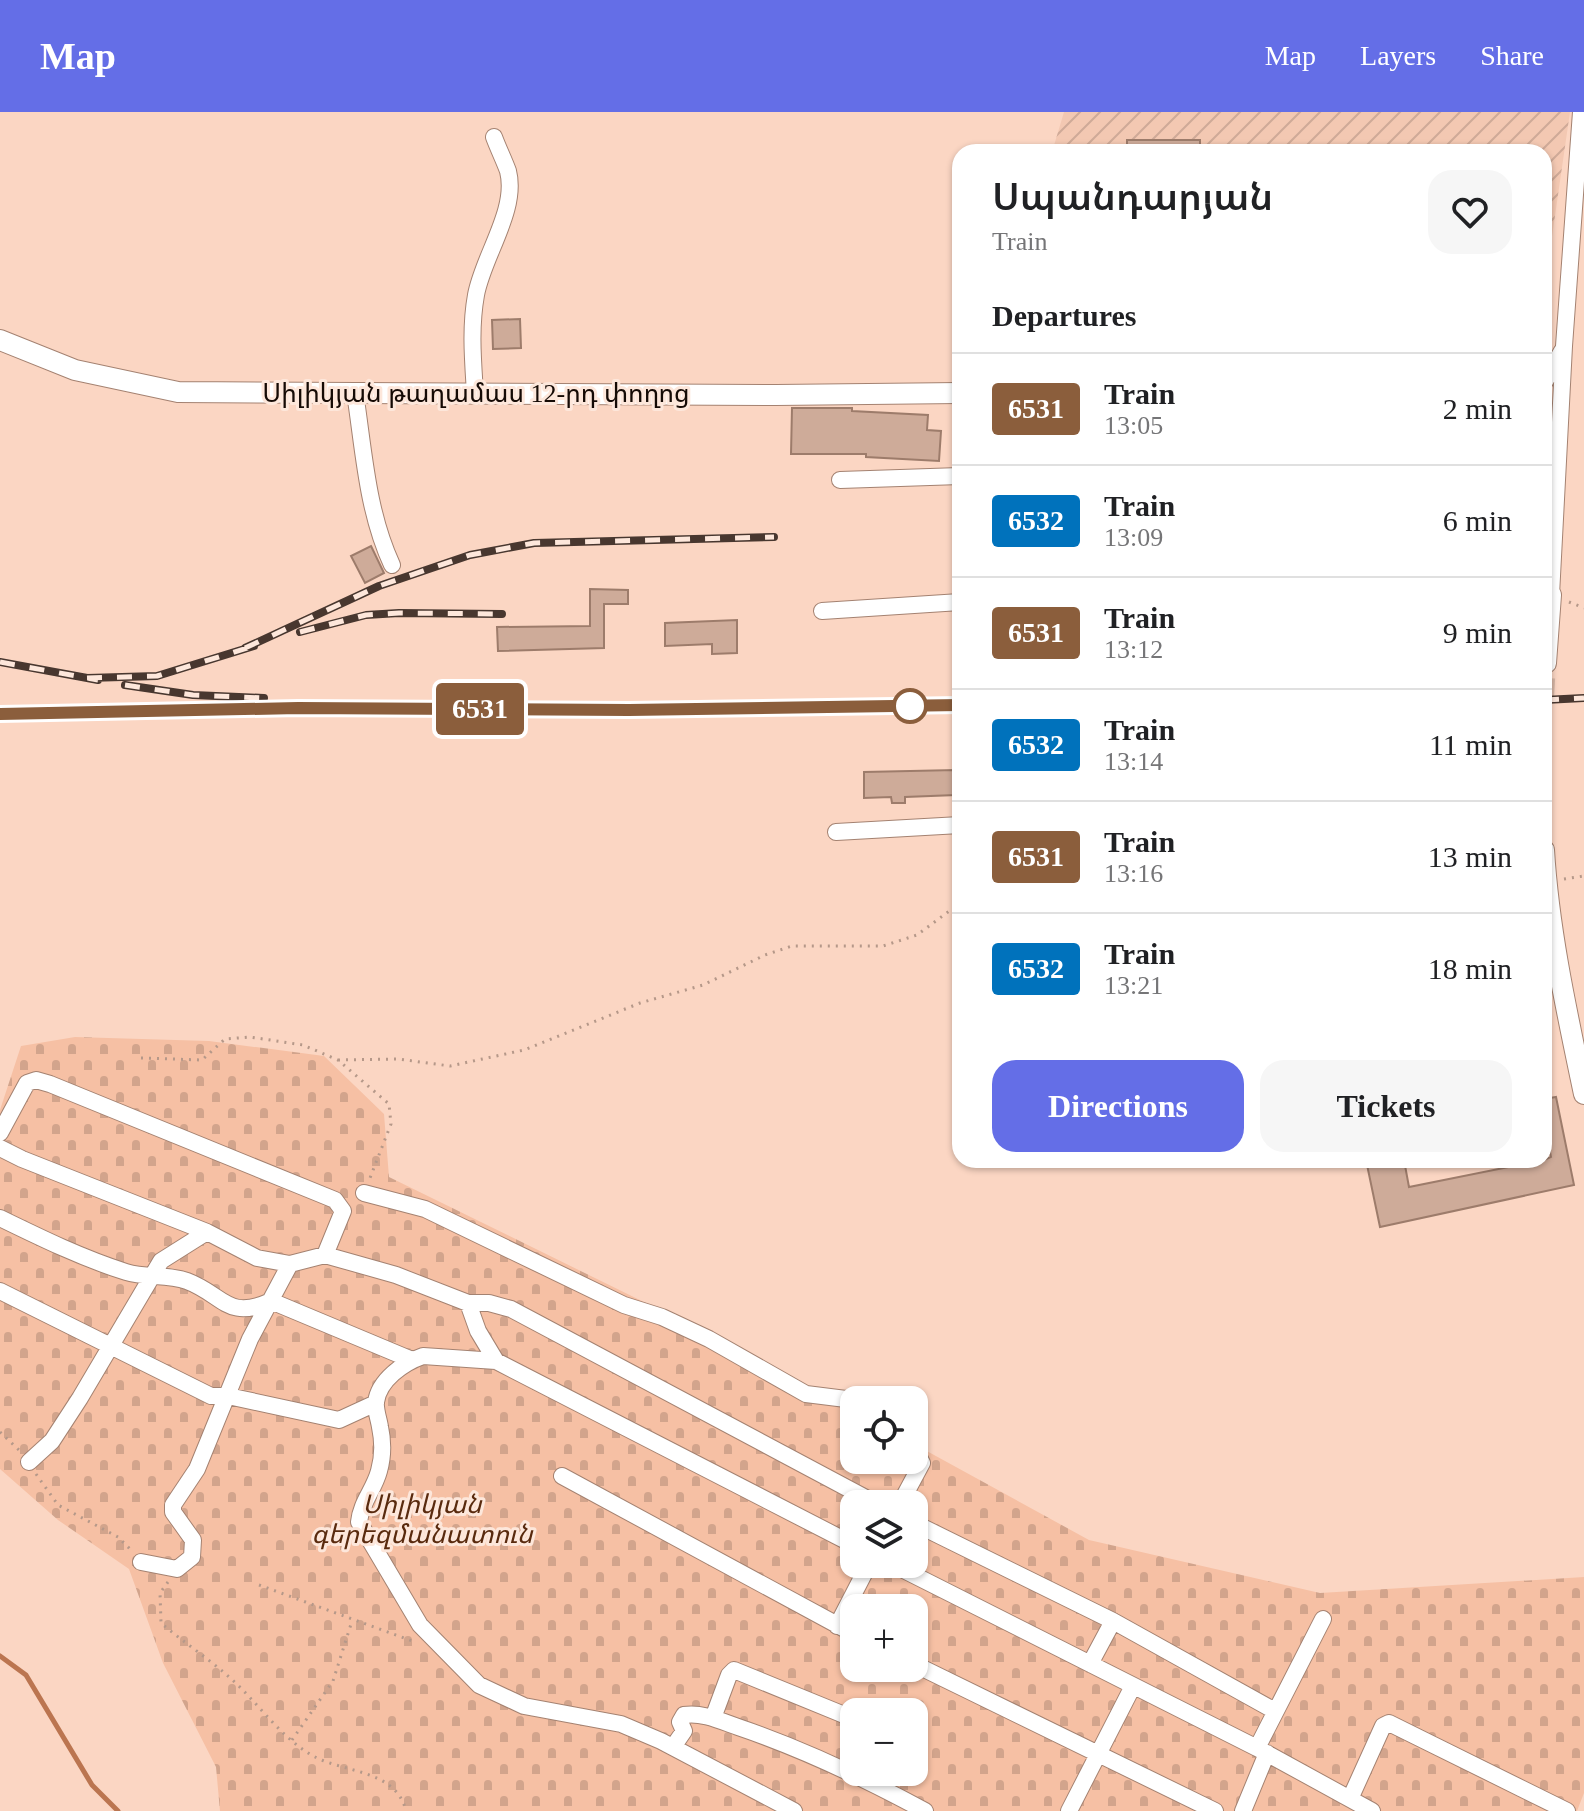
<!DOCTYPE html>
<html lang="en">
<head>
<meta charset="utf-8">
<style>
	:root { --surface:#fff; --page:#f6f6f6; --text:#202124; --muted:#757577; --line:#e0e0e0; --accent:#646ee7 }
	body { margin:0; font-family:"Times New Roman","Noto Sans Armenian",serif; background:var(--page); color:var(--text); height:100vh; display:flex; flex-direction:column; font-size:30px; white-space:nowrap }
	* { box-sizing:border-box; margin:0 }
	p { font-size:26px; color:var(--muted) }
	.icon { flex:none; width:44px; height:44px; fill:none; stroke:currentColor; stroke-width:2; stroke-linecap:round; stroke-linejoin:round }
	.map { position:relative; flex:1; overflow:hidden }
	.drawer { position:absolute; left:952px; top:32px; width:600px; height:1024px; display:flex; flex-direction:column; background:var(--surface); border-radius:24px; box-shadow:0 2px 6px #0004 }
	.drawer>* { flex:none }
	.badge { padding:0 16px; border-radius:6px; font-size:28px; line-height:52px }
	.buttons { position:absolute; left:840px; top:1274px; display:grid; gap:16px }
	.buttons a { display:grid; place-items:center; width:88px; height:88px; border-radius:16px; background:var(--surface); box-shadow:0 2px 6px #0004; font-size:40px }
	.map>.badge { position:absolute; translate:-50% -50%; box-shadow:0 0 0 4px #fff }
	h2 { padding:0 40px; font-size:30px; line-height:72px }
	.round { display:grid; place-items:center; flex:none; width:84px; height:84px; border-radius:24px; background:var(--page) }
	.headline { display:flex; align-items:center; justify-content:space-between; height:136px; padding:0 40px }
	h1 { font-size:38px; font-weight:600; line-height:60px }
	.primary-button { display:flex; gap:16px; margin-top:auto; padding:16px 40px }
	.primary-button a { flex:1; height:92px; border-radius:24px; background:var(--accent); color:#fff; font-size:32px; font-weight:600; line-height:92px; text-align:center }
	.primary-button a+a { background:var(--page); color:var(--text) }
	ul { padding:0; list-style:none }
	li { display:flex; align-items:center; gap:24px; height:112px; padding:0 40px; border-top:2px solid var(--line) }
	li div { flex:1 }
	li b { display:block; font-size:30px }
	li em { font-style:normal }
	li .badge { min-width:88px; font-weight:700; text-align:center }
	header { display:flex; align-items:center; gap:48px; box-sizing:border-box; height:112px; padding:0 40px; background:var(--accent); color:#fff }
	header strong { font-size:38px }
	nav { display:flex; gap:44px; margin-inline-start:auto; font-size:28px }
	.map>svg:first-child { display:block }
	.industrial { fill:url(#industrial-furrows) }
	.cemetery { fill:url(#cemetery-stones); fill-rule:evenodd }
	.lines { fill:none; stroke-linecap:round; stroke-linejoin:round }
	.stream { stroke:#bb7550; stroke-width:5 }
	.building { fill:#ceab99; stroke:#9d7c6b; stroke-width:2 }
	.major-tunnel { stroke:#d8b7a6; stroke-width:20; stroke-dasharray:20 10; stroke-linecap:butt }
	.minor-casing { stroke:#a48271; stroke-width:18 }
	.major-casing { stroke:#a48271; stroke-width:22 }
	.path { stroke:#b59889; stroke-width:3; stroke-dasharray:2 6; stroke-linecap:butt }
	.minor { stroke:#fff; stroke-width:16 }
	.major { stroke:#fff; stroke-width:20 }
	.rail-casing { stroke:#48372f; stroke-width:8 }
	.rail { stroke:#fde7db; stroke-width:5; stroke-dasharray:15; stroke-linecap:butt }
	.line-casing { stroke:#fff; stroke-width:18 }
	.line { stroke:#8b5e3c; stroke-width:12 }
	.stop-dot { fill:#fff; stroke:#8b5e3c; stroke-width:4 }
	.labels { text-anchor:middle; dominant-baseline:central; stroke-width:6; stroke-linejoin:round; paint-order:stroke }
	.street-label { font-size:26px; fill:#150a05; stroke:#fde7db }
	.park-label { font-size:26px; font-style:italic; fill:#592a0e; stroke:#fde7db }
</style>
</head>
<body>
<header>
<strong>Map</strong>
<nav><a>Map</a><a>Layers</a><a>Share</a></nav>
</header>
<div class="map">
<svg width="1584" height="1699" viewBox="0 0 1584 1699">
	<defs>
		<pattern id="industrial-furrows" width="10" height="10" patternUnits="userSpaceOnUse" patternTransform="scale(2)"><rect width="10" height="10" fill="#f3c8b2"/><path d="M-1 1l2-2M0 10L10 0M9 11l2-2" fill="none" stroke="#cfaa98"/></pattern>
		<pattern id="cemetery-stones" width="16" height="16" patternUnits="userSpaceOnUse" patternTransform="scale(2)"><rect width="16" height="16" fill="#f6c0a4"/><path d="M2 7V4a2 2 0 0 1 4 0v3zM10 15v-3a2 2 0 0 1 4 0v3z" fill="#d2a48c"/></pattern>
	</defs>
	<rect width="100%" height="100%" fill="#fbd6c3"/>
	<path class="industrial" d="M1064 0H1570L1544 180V40H1052Z"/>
	<path class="cemetery" d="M75 925 209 929 324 944 384 1002 389 1065 752 1243 854 1299V1348H914V1332L1089 1428 1320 1481 1584 1465V1681L1577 1699H220L216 1655 163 1551 129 1457 58 1408 0 1357V998L21 934ZM854 1392H914V1452H854ZM854 1496H914V1556H854ZM854 1600H914V1660H854Z"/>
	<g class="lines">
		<path class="stream" d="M0 1544 26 1563 92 1673 118 1699"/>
	</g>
	<path class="building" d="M1127 28H1200V40H1127Z
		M520 207 521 236 493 237 492 208Z
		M792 296H852V299L928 303 927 318 941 319 939 349 866 345V342H791Z
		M371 434 384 461 365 471 351 444Z
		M590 477 628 478V492H604V536L498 539 497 515 590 514Z
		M737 508V541L712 542V532L665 534V511Z
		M956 658V683L905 685V691H892L891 685 864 686V660Z
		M1556 985 1574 1073 1380 1115 1366 1048H1404L1409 1075 1544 1048 1551 1045 1544 1011V987Z"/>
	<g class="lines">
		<path class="major-tunnel" d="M1544 586 1546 551"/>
		<defs>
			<path id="minor" d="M1544 271 1562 239
				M355 281C364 340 367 399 392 453
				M475 281C473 249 470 216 476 183 483 144 518 98 508 59 504 48 498 36 494 25
				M840 368 960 364
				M1551 483 1564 234 1581 0
				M822 499 960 490
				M836 720 960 713
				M0 1021 27 971 36 968 50 972 335 1088 343 1099 325 1143
				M0 1036 22 1047 207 1120 257 1146 290 1152 325 1143 396 1163 468 1191H489L511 1197 877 1392
				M364 1081 425 1097 624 1193 662 1205 709 1227 806 1282 854 1288
				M0 1106C41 1126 82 1146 126 1160 145 1166 168 1162 187 1169 224 1183 227 1209 271 1189L412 1248
				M0 1179 211 1284H228L339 1308 376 1291
				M468 1191 478 1219 496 1249 423 1244C403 1251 379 1268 376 1290 375 1297 379 1308 380 1315 383 1329 383 1345 379 1359 374 1378 361 1390 359 1410L420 1513 479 1573 524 1594 621 1612 661 1629 794 1699
				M496 1249 854 1433
				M29 1350 52 1329 80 1286 161 1149 207 1120
				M562 1364 854 1522
				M900 1392 922 1351 914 1335
				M914 1411 1113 1509 1275 1599
				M141 1450 177 1457 192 1445 193 1428 173 1400V1393L197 1357 250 1227 290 1152
				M892 1452 1257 1636 1372 1699
				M837 1514 869 1452
				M914 1552 1215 1699
				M1090 1552 1113 1509
				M713 1606 729 1563 734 1558 854 1607
				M673 1635 684 1619 680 1610 684 1603C702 1600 721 1609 738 1615 803 1637 864 1666 925 1699
				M1257 1636 1323 1507
				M1350 1687 1383 1614 1389 1611 1567 1699
				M1069 1699 1133 1574
				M1243 1699 1267 1641"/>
			<path id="major" d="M0 228 75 258 178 280 776 283 960 281
				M1544 477 1551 483 1546 551
				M1544 738C1549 820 1567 901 1584 982"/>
		</defs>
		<use href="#minor" class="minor-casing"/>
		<use href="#major" class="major-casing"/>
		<path class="path" d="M1569 490 1584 496
			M1564 767 1584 764
			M141 946 202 948 225 927 250 925 303 933 338 948 389 992 391 1012 370 1066
			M338 948 398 947 450 954 524 938 640 891 703 873 765 843 792 834H883L917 823 960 791
			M0 1320 20 1339
			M36 1362 58 1393 118 1425 131 1438
			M168 1470 160 1481 161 1511C183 1530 208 1546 229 1565 258 1590 281 1627 315 1645 346 1661 396 1658 406 1699
			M259 1473 415 1530
			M292 1628 333 1569 352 1509"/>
		<use href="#minor" class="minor"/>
		<use href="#major" class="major"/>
		<defs>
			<path id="rail" d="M300 520 366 503 399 501 502 502
				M245 536 379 474 470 443 534 431 774 425
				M0 550 98 568
				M87 566 157 564 254 534
				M125 573 193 583 264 586
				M1544 588 1584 586
				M0 602 298 596 629 598 960 593"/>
		</defs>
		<use href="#rail" class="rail-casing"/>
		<use href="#rail" class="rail"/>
	</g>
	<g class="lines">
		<defs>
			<path id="line" d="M0 602 298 596 629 598 960 593"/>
		</defs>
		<use href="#line" class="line-casing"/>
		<use href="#line" class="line"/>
	</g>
	<circle class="stop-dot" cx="910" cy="594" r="16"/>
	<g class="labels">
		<g class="street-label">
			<text x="476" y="281">Սիլիկյան թաղամաս 12-րդ փողոց</text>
		</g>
		<g class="park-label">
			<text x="422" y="1392">Սիլիկյան<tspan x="422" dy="30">գերեզմանատուն</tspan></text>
		</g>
	</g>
</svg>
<div class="buttons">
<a><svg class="icon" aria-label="locate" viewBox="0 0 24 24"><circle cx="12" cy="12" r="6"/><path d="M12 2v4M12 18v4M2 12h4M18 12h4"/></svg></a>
<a><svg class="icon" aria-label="layers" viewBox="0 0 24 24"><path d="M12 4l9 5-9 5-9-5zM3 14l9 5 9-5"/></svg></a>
<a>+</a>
<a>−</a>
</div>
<b class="badge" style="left:480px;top:597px;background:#8b5e3c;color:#fff">6531</b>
<section class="drawer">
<div class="headline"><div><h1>Սպանդարյան</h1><p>Train</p></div><a class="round"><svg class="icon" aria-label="heart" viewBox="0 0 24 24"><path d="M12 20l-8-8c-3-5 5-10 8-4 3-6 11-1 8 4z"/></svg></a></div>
<h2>Departures</h2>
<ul>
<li><span class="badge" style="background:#8b5e3c;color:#fff">6531</span><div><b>Train</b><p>13:05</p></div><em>2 min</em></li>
<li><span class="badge" style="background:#0072bc;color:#fff">6532</span><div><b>Train</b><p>13:09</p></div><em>6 min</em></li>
<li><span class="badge" style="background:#8b5e3c;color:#fff">6531</span><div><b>Train</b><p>13:12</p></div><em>9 min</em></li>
<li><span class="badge" style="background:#0072bc;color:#fff">6532</span><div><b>Train</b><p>13:14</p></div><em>11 min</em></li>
<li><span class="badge" style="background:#8b5e3c;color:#fff">6531</span><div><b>Train</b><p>13:16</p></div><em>13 min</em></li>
<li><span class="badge" style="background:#0072bc;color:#fff">6532</span><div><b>Train</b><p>13:21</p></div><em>18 min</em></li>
</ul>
<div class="primary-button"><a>Directions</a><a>Tickets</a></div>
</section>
</div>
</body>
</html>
